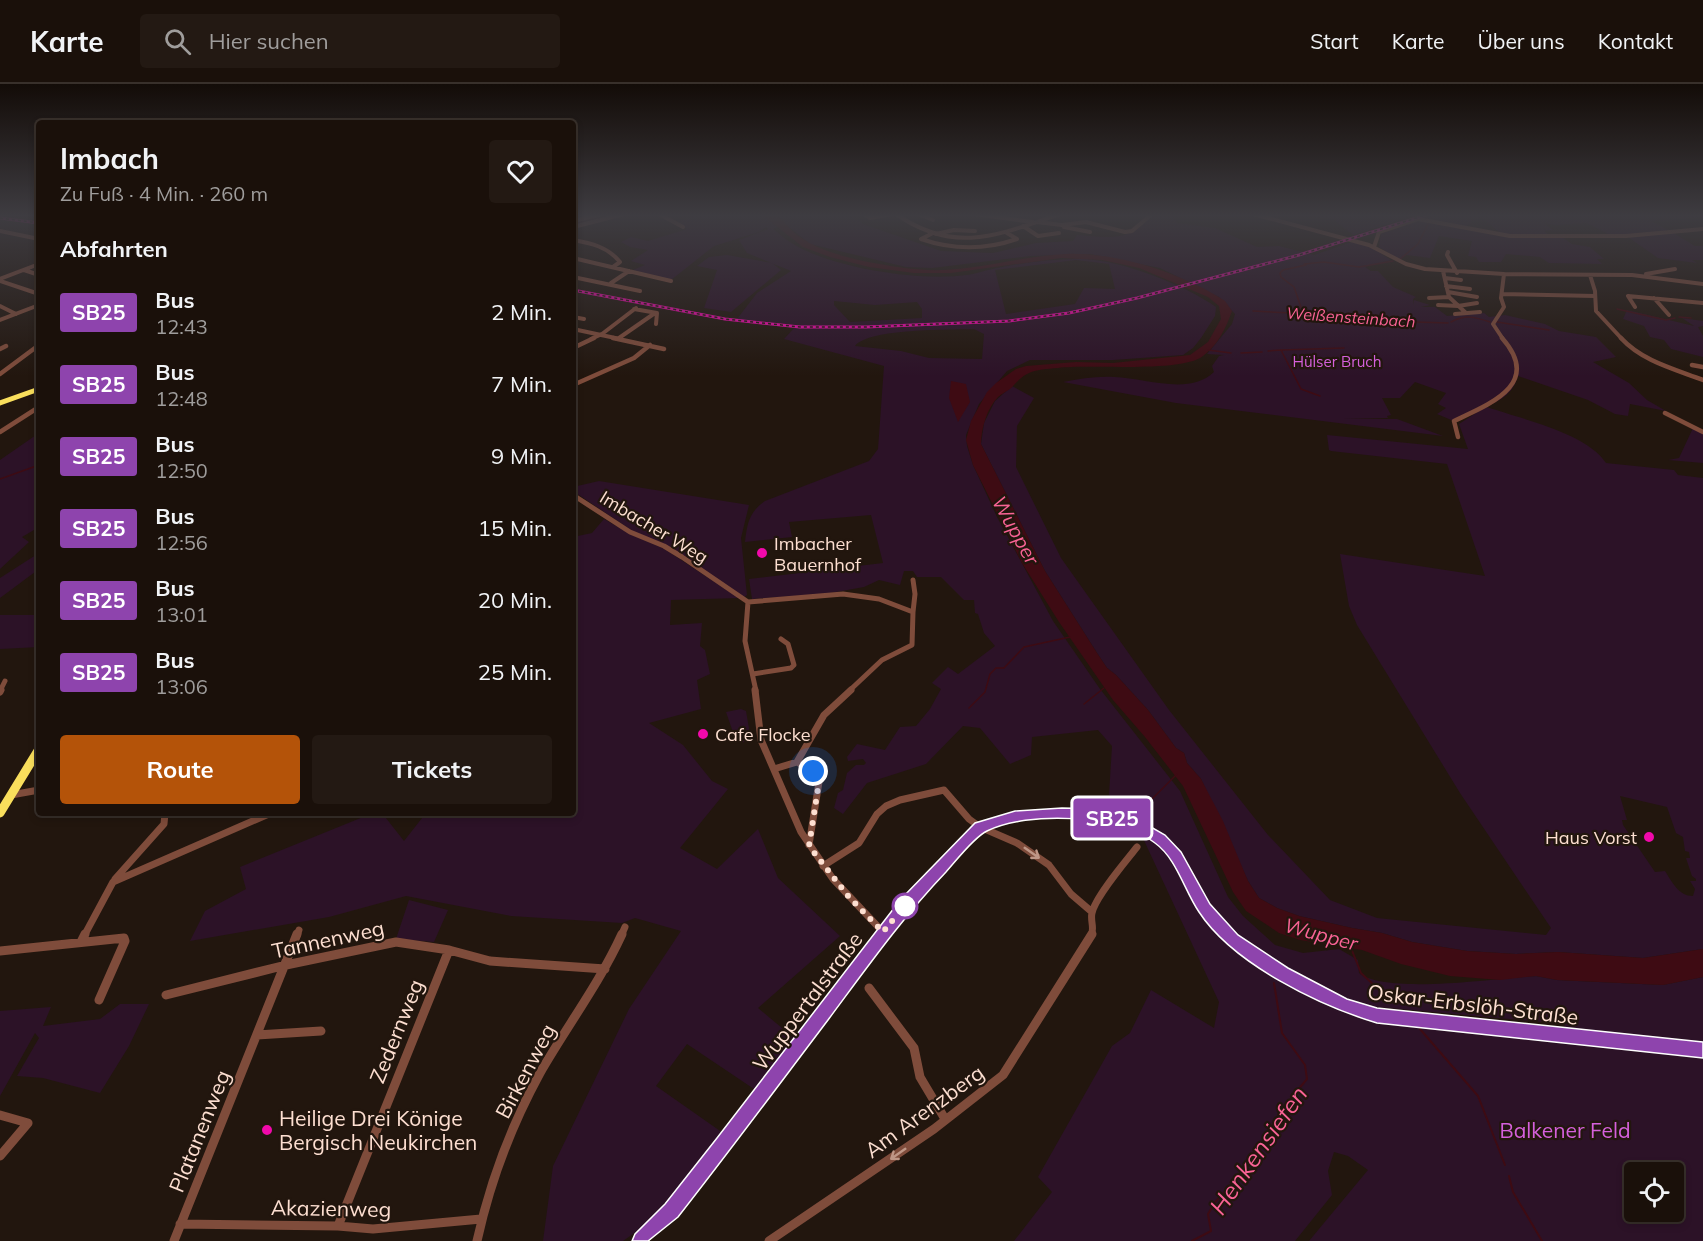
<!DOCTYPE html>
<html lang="de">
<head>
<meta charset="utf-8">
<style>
	:root { --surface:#1a100a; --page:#231913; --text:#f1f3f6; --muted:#9f9d9c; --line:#38302b; --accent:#b45309 }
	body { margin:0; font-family:Mulish,sans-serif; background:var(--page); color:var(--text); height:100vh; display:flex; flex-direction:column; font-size:22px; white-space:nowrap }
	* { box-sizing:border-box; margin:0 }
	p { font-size:20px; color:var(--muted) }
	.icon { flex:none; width:33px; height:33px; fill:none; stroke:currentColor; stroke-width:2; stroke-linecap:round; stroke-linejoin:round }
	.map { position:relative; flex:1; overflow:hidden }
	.details { position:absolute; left:36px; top:36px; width:540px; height:696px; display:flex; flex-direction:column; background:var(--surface); border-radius:6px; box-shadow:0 3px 9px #0003,0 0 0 2px var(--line) }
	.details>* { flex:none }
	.badge { padding:0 12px; border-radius:4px; font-size:21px; line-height:39px }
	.buttons { position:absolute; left:1624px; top:1078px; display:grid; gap:12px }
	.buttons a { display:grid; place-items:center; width:60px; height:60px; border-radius:6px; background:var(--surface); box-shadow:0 3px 9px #0003,0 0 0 2px var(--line); font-size:30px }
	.you { position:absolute; width:30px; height:30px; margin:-15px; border:4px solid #fff; border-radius:50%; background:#1a73e8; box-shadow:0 0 0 9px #1a73e833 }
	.map>.badge { position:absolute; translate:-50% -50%; box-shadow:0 0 0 3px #fff }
	h2 { padding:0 24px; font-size:22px; line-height:54px }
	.round { display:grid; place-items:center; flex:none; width:63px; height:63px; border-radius:6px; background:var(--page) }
	.overview { display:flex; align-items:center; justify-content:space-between; height:102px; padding:0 24px }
	h1 { font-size:28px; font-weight:700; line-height:45px }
	.cta { display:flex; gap:12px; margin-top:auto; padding:12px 24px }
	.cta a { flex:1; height:69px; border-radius:6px; background:var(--accent); color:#fff; font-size:24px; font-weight:700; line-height:69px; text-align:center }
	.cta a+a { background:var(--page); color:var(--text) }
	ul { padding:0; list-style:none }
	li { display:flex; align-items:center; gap:18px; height:72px; padding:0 24px }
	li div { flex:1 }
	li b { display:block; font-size:22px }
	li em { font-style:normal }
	li .badge { min-width:66px; font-weight:700; text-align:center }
	header { display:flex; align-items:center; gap:36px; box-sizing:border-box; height:84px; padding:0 30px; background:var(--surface); border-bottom:2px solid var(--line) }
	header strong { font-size:28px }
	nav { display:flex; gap:33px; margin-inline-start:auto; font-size:21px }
	.search { width:420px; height:54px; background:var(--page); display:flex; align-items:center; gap:15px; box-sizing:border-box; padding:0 21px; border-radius:6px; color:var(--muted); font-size:22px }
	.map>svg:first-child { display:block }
	.green { fill:#2c1227; fill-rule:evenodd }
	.water { fill:#3e0b13 }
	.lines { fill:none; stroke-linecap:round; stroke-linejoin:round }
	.stream-far1 { stroke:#3e0b13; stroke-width:1.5 }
	.stream { stroke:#3e0b13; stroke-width:2 }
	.minor-far4 { stroke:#7f4c3b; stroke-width:4 }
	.minor-far3 { stroke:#7f4c3b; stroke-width:4.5 }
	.minor-far2 { stroke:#7f4c3b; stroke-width:5 }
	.minor-far1 { stroke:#7f4c3b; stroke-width:7 }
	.minor { stroke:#7f4c3b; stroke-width:9 }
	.major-far2 { stroke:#f9de5c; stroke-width:5 }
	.major-far1 { stroke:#f9de5c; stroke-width:9 }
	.major { stroke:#f9de5c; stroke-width:10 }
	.rail-casing { stroke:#f109ab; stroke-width:3 }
	.rail { stroke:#22160e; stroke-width:1.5; stroke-dasharray:3; stroke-linecap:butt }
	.oneway { stroke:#be9686 }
	.line { fill:#8e44ad; stroke:#fff; stroke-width:1.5 }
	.walk { stroke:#fddfd1; stroke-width:6; stroke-dasharray:0 10.8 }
	.poi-dot { fill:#f109ab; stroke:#22160e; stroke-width:2 }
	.stop-dot { fill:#fff; stroke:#8e44ad; stroke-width:3 }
	.labels { text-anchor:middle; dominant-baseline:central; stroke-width:4.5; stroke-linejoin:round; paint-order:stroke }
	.far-park-label { font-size:15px; fill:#d560db; stroke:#22160e }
	.far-water-label { font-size:16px; font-style:italic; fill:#f96395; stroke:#22160e }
	.street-label { font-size:18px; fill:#fddfd1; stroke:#22160e }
	.poi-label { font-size:18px; fill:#fddfd1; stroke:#22160e; text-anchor:start }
	.water-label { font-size:20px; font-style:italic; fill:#f96395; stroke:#22160e }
	.near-street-label { font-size:21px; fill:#fddfd1; stroke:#22160e }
	.near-poi-label { font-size:21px; fill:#fddfd1; stroke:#22160e; text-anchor:start }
	.near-park-label { font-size:21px; fill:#d560db; stroke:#22160e }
	.near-water-label { font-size:24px; font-style:italic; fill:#f96395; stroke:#22160e }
</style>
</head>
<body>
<header>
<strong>Karte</strong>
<div class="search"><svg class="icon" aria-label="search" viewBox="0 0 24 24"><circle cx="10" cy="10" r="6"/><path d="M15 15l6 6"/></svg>Hier suchen</div>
<nav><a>Start</a><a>Karte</a><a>Über uns</a><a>Kontakt</a></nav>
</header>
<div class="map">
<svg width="1703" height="1157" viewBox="0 0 1703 1157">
	<rect width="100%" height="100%" fill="#22160e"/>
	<path class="green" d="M687 130H760L778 143 773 145C780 150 787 157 795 161 836 185 930 200 977 189 1011 180 1049 174 1085 175 1123 177 1185 201 1216 223L1215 232 1201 254 1193 264 1183 271 1113 276H1030L1007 287 979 320 966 351 967 362 973 381 997 433 1053 537 1100 605 1180 707 1228 813 1243 832 1275 861 1303 869 1339 865 1358 876 1359 889C1386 911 1497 894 1536 892L1557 896 1663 901 1703 893V1157H1309L1368 1086 1348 1072 1334 1068 1328 1087 1332 1111 1295 1157H1014L1052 1108 1038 1093 1112 962 1130 949 1151 906 1214 944 1219 918 1129 724 1109 711 1112 662 1098 646 1032 653 1031 671 1010 680 980 644 963 642 926 680 867 699 843 730 834 724 838 709 843 706 847 689 856 681H864L866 679 863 675 848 677 847 673 857 660 885 666 900 643 916 642 930 625 941 605 932 599 948 583 958 590 995 562 984 549 978 530 975 529 974 516H964L941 493H917L913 487H904L900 501 879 496 864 503 825 510 752 515 749 495 883 479 871 431 789 438 792 453 745 458C747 440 749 428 765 417L869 377 878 365 884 282 784 255 797 241 737 235 757 209 791 187 747 169 739 156 768 145 766 143 759 148 714 162 671 196 633 186 645 181 631 177 648 166 630 163 621 158 631 153 648 157 687 145 677 138 692 133ZM1076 176 1109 180 1115 205 1084 204 1075 220 1006 230 995 186ZM834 217 875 221 917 218 922 225V234L850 238 834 221ZM974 245 984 250 982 275 929 274 901 267 855 262C869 244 950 246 974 245ZM1367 922 1564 940 1571 956 1371 935ZM1635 1089H1674V1128H1635Z
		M773 130C793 130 853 125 863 140L941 167 993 169 1036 159 1073 157 1077 151C1094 152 1114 156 1130 149 1154 137 1142 130 1176 130L1172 133 1177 139 1215 144 1257 163 1279 162 1314 171 1352 158 1371 163 1391 176 1365 183 1371 187H1378L1393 203 1416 213 1413 215 1414 221V216L1430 221 1421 223H1435L1447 232 1484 229 1489 233 1505 231 1545 240 1559 247 1596 253 1616 273 1593 278 1629 299 1647 316 1666 327 1630 320 1628 332 1615 330 1588 316 1518 292C1512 311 1503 314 1487 323 1521 335 1587 349 1606 379L1674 386 1678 391 1703 394V865L1643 874 1558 868 1516 870 1467 867 1412 858 1382 849 1352 844 1299 832 1277 824 1259 814 1248 797 1201 695 1187 679 1184 669 1176 664 1148 626 1116 591 1107 584 1097 569 1045 487 981 360 984 339 995 317 1012 302 1034 314 1017 342 1016 383 1061 474 1169 626 1268 751 1330 816 1377 834 1546 851 1551 844 1460 709 1357 541 1349 522 1340 470 1485 492 1447 380 1331 367 1329 366 1327 351 1468 365 1459 340 1479 327 1456 338 1437 330 1446 324 1438 320 1446 309 1415 298 1400 314H1382L1391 331 1387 332 1388 334 1344 335H1397L1443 352 1176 319 1063 298C1080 295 1096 292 1114 293 1146 294 1189 312 1214 288L1212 282 1219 272 1224 271 1207 270 1232 240 1235 230 1219 213 1160 184 1090 170 1031 172 932 184 906 183 810 160ZM1620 712 1667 723 1676 749 1683 753 1685 767 1689 768 1690 774H1686L1692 792 1696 795V797H1690L1695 805 1693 812C1679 812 1672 798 1665 787L1655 788 1623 741 1622 736H1627Z
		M1314 130H1420L1353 151 1333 135 1315 133Z
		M1436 130H1489L1473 136 1466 143 1434 138 1493 151 1562 153 1572 160 1590 163 1604 175H1597L1602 180 1549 179 1540 173 1506 170 1501 178H1479L1476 173 1468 172 1472 157 1439 152 1430 174 1406 171 1400 176 1379 163 1381 150Z
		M1496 130H1703V133L1651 137 1670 147 1612 152 1587 139 1555 141 1544 139 1553 146 1544 147 1550 152 1501 150 1482 133Z
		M1672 148 1695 162H1703V176H1692L1697 179 1658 174 1628 153Z
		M727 171 772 179 781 186 731 228 704 224 717 186 697 182 709 173Z
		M1627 226 1694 242 1682 234 1703 237V242L1698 243 1703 252V273L1671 265 1664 256 1650 253 1644 242 1623 235Z
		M1693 344 1703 350V379L1668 376 1679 374Z
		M39 349V443L22 453 29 458 0 485V376Z
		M599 397 749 421 741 454 747 511 743 514 680 469 634 448 573 407V403Z
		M604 435 632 451 663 464 739 514 671 516 670 541 702 539 700 562 705 566 710 590 697 596 701 625 649 639 683 661 712 697 728 705 680 764 717 785 758 745 778 794 840 852 758 924 794 954 754 1005 687 960 656 1002 723 1049 647 1140 623 1157H543L553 1082 629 925 681 847 635 834 622 839 511 832 406 812 329 833 190 857 205 827 246 805 240 783 373 729H382L404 757 426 729H573V453L592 449Z
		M39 469V485L0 514V494Z
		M0 531H39V563L0 565Z
		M741 625 746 627 751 656 741 659 736 657 726 628Z
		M409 816 448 826 434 858 396 855Z
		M120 920H149L129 962 100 1009 43 994 17 992 39 954 35 949 0 1012V927L51 923 43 942 100 935Z"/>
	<path class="water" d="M761 130 777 131C785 138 791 147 800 153 818 166 842 172 863 177 890 182 916 187 944 186 985 184 1025 172 1066 170 1117 168 1182 189 1225 217L1232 227C1226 244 1218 261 1203 272 1182 289 1089 280 1058 284 1047 285 1037 285 1027 290 1019 294 1016 300 1010 305 1006 308 1001 310 998 313 987 324 981 345 981 360L1045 487 1097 569 1107 584 1116 591 1148 626 1176 664 1184 669 1187 679 1201 695 1223 737 1248 797 1259 814 1277 824 1299 832 1352 844 1382 849 1412 858 1467 867 1516 870 1558 868 1643 874 1703 865V893L1663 901 1557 896 1536 892 1500 896 1450 892 1401 880 1362 866 1300 856 1279 849 1246 827 1233 808 1183 702 1145 653 1113 616 1059 538 1022 479 973 381 966 356 971 337 987 308 996 299 1016 285 1026 282 1076 278 1113 279 1190 271 1208 258 1221 235 1219 222 1208 213 1139 184 1102 176 1061 174 951 189H914L869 183 830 173 803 163Z
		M951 297 966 300 970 318 958 338 949 314Z"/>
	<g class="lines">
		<path class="stream-far1" d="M1430 136 1433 131
			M573 140 613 130
			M1399 176 1418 160 1429 138
			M1617 225 1666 236 1675 234
			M1253 227 1330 231 1350 236 1448 239
			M1303 229 1294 203 1281 193 1280 189 1283 186 1306 181 1304 180 1324 178 1359 183 1393 177
			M1679 233 1691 234
			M1451 238C1466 230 1475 233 1490 238
			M1497 238 1549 246
			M1208 266 1231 269
			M1282 266 1344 264
			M1268 267 1281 266 1301 305 1320 312
			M1241 269 1262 268
			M0 395 39 381
			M1084 620 1104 604
			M969 624 985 608 990 590 996 584H1004L1024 563 1070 553
			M1142 725 1177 690"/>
		<path class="stream" d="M1351 864 1361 889 1391 917
			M1420 945 1478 1012 1505 1081
			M1509 1092 1513 1108 1542 1157
			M1192 1157 1211 1147 1208 1130 1216 1117 1244 1088 1278 1039 1288 1030 1292 1013 1307 995 1305 981 1282 949 1274 899"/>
		<path class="minor-far4" d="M659 130 683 143
			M864 130 870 134 893 130
			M896 130C955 171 998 151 1060 130
			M918 130 933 136
			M974 130 1033 138
			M1253 130 1369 161 1406 180 1425 185 1504 190 1632 191 1703 200
			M573 137 603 130
			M1037 138 1062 141 1086 138 1125 148 1132 147 1152 130
			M1023 142 1038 152 1059 149
			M573 143 624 130
			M1064 143 1090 148
			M0 147 39 155
			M931 150 921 155C953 166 985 166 1017 155L1007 149
			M936 150 954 146 975 147
			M573 156C591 159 608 163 620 178L613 183
			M1374 163 1379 148 1418 135 1510 152H1626L1703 145
			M1448 168 1447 171 1457 189
			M573 174 671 197
			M24 186 39 191
			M1443 187 1449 213 1466 229
			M1646 190 1675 185
			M1590 191 1595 207 1596 227 1622 255
			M573 193 640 207
			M1445 194 1461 196
			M0 195 39 180
			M0 197 39 210
			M611 199 629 187
			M1446 202 1470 205
			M1448 208 1477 213
			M1502 210 1595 212
			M1429 214 1449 213
			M1654 214 1669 231
			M1438 221 1458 222 1477 219
			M0 222 16 230
			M1635 223 1628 212 1703 219
			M634 225 657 229 656 240
			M1455 230 1480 228
			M573 233 584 235
			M0 236 39 221
			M573 245 620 255
			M619 254 655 229
			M591 255 602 250 636 224
			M1503 255 1493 240 1504 223 1501 214 1504 190"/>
		<path class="minor-far3" d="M613 254 664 265
			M1621 254C1642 277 1674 285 1703 296
			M573 264 594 254
			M0 265 6 262
			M1692 281 1703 283
			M0 290 39 261
			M573 301 634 274 650 261
			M1665 329 1703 348
			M0 348 39 323
			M1458 353 1454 337C1490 320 1543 300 1502 254"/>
		<path class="minor-far2" d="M573 411 630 448 664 462 682 473 748 518 843 510 879 515 913 528 912 561 882 576 849 607
			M913 496 915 510 913 528
			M748 518 745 557 756 607
			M753 590 791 584 794 581 788 560 781 555
			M0 607 5 597"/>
		<path class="minor-far1" d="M755 606 761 656 801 748 833 795 883 848
			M0 608 1 606
			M797 678 813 687 819 698 809 761
			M774 685 797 678 824 631 851 606
			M11 711 39 706
			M823 782 859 759 877 730 886 722 900 716 944 706 969 735 980 743 1017 759 1049 781 1071 810 1092 828
			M115 795 164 740 165 729
			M84 852 113 798 271 729
			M297 852 299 846
			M621 852 625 843
			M1091 852C1095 844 1090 837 1092 829 1095 813 1126 777 1137 763"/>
		<path class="minor" d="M81 858 85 850
			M0 867 124 854 125 857 99 916
			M869 904 914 964 920 993 945 1035
			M166 911 286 881 396 858 449 866 490 877 605 885
			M257 951 321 947
			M0 1031 28 1039 0 1072
			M180 1140 338 1142 373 1145 481 1135
			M338 1142 449 866
			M174 1157 297 850
			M477 1157C490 1098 511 1042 540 989 567 942 599 900 622 850
			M769 1157 934 1045 1003 991 1092 850"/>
		<path class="major-far2" d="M0 319 39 305"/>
		<path class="major-far1" d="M0 729 39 665
			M882 852 906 820 980 743 1015 732 1062 729 1102 731 1132 739 1161 755 1170 765 1204 825 1228 852"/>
		<path class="major" d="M1227 850 1255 873 1314 908 1377 932 1703 966
			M642 1157 672 1127 883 850"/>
		<defs>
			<path id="rail" d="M0 134 39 139
				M573 206 725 235 800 243H866L1009 237 1069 229 1137 214 1299 171 1429 130"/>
		</defs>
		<use href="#rail" class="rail-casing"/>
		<use href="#rail" class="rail"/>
	</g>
	<defs><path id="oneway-shaft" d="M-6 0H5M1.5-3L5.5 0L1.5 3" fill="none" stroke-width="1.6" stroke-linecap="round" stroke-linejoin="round" transform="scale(1.5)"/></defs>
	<g class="oneway">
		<use href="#oneway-shaft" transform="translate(1032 769) rotate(35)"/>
		<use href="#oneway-shaft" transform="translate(898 1070) rotate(145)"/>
	</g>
	<linearGradient id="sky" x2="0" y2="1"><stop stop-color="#130c08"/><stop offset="0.45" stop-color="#3e3c41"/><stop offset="1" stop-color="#3e3c41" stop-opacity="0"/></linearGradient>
	<rect width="1703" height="292" fill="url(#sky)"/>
	<path class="line" d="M1062 724 1102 725 1137 735 1165 751 1181 768 1210 820 1238 851 1288 884 1347 915 1377 924 1703 958V974L1377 939C1320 922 1233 880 1199 828 1184 806 1177 775 1155 759 1118 730 1028 727 987 747 974 753 956 777 946 788 902 834 866 885 828 936 778 1002 729 1068 678 1133L648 1157H632L635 1150 665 1120 717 1054 901 815 975 739 1015 727Z"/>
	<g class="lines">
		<path class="walk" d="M813 687 819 698 809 762 849 813 883 848 906 820 905 822"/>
	</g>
	<g class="poi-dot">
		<circle cx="762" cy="469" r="6"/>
		<circle cx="703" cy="650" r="6"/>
		<circle cx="1649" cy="753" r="6"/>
		<circle cx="267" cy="1046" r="6"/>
	</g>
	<circle class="stop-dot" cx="905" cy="822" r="12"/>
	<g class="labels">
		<g class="far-park-label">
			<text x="1337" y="277">Hülser Bruch</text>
		</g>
		<g class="far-water-label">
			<text transform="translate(1351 233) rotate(4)">Weißensteinbach</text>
		</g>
		<g class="street-label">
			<text transform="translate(654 443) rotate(31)">Imbacher Weg</text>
		</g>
		<g class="poi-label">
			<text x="774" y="459">Imbacher<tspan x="774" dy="21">Bauernhof</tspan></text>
			<text x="715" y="650">Cafe Flocke</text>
			<text x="1637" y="753" text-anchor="end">Haus Vorst</text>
		</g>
		<g class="water-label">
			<text transform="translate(1016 446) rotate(61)">Wupper</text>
			<text transform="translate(1321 850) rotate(15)">Wupper</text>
		</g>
		<g class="near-street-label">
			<text transform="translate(328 855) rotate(-12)">Tannenweg</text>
			<text transform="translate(807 917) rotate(-53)">Wuppertalstraße</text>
			<text transform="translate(1473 920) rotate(7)">Oskar-Erbslöh-Straße</text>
			<text transform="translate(396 947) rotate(-68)">Zedernweg</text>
			<text transform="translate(525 987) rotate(-62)">Birkenweg</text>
			<text transform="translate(924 1027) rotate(-36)">Am Arenzberg</text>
			<text transform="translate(199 1047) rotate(-68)">Platanenweg</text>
			<text transform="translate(331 1124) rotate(1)">Akazienweg</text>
		</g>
		<g class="near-poi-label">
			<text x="279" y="1034">Heilige Drei Könige<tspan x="279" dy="24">Bergisch Neukirchen</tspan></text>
		</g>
		<g class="near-park-label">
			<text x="1565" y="1046">Balkener Feld</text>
		</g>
		<g class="near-water-label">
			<text transform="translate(1258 1066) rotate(-55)">Henkensiefen</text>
		</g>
	</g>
</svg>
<div class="buttons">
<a><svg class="icon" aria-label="locate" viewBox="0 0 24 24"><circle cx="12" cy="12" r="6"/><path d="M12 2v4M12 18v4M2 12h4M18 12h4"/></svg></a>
</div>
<div class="you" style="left:813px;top:687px"></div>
<b class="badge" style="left:1112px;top:734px;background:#8e44ad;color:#fff">SB25</b>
<section class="details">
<div class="overview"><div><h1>Imbach</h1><p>Zu Fuß · 4 Min. · 260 m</p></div><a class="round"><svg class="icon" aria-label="heart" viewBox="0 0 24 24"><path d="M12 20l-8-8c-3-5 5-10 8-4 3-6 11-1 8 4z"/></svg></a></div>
<h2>Abfahrten</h2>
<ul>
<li><span class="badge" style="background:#8e44ad;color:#fff">SB25</span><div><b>Bus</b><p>12:43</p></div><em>2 Min.</em></li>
<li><span class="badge" style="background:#8e44ad;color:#fff">SB25</span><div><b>Bus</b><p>12:48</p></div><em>7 Min.</em></li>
<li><span class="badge" style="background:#8e44ad;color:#fff">SB25</span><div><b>Bus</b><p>12:50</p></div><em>9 Min.</em></li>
<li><span class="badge" style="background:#8e44ad;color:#fff">SB25</span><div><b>Bus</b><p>12:56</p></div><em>15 Min.</em></li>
<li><span class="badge" style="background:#8e44ad;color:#fff">SB25</span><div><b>Bus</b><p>13:01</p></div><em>20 Min.</em></li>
<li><span class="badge" style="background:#8e44ad;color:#fff">SB25</span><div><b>Bus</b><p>13:06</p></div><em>25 Min.</em></li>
</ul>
<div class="cta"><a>Route</a><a>Tickets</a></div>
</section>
</div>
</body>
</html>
